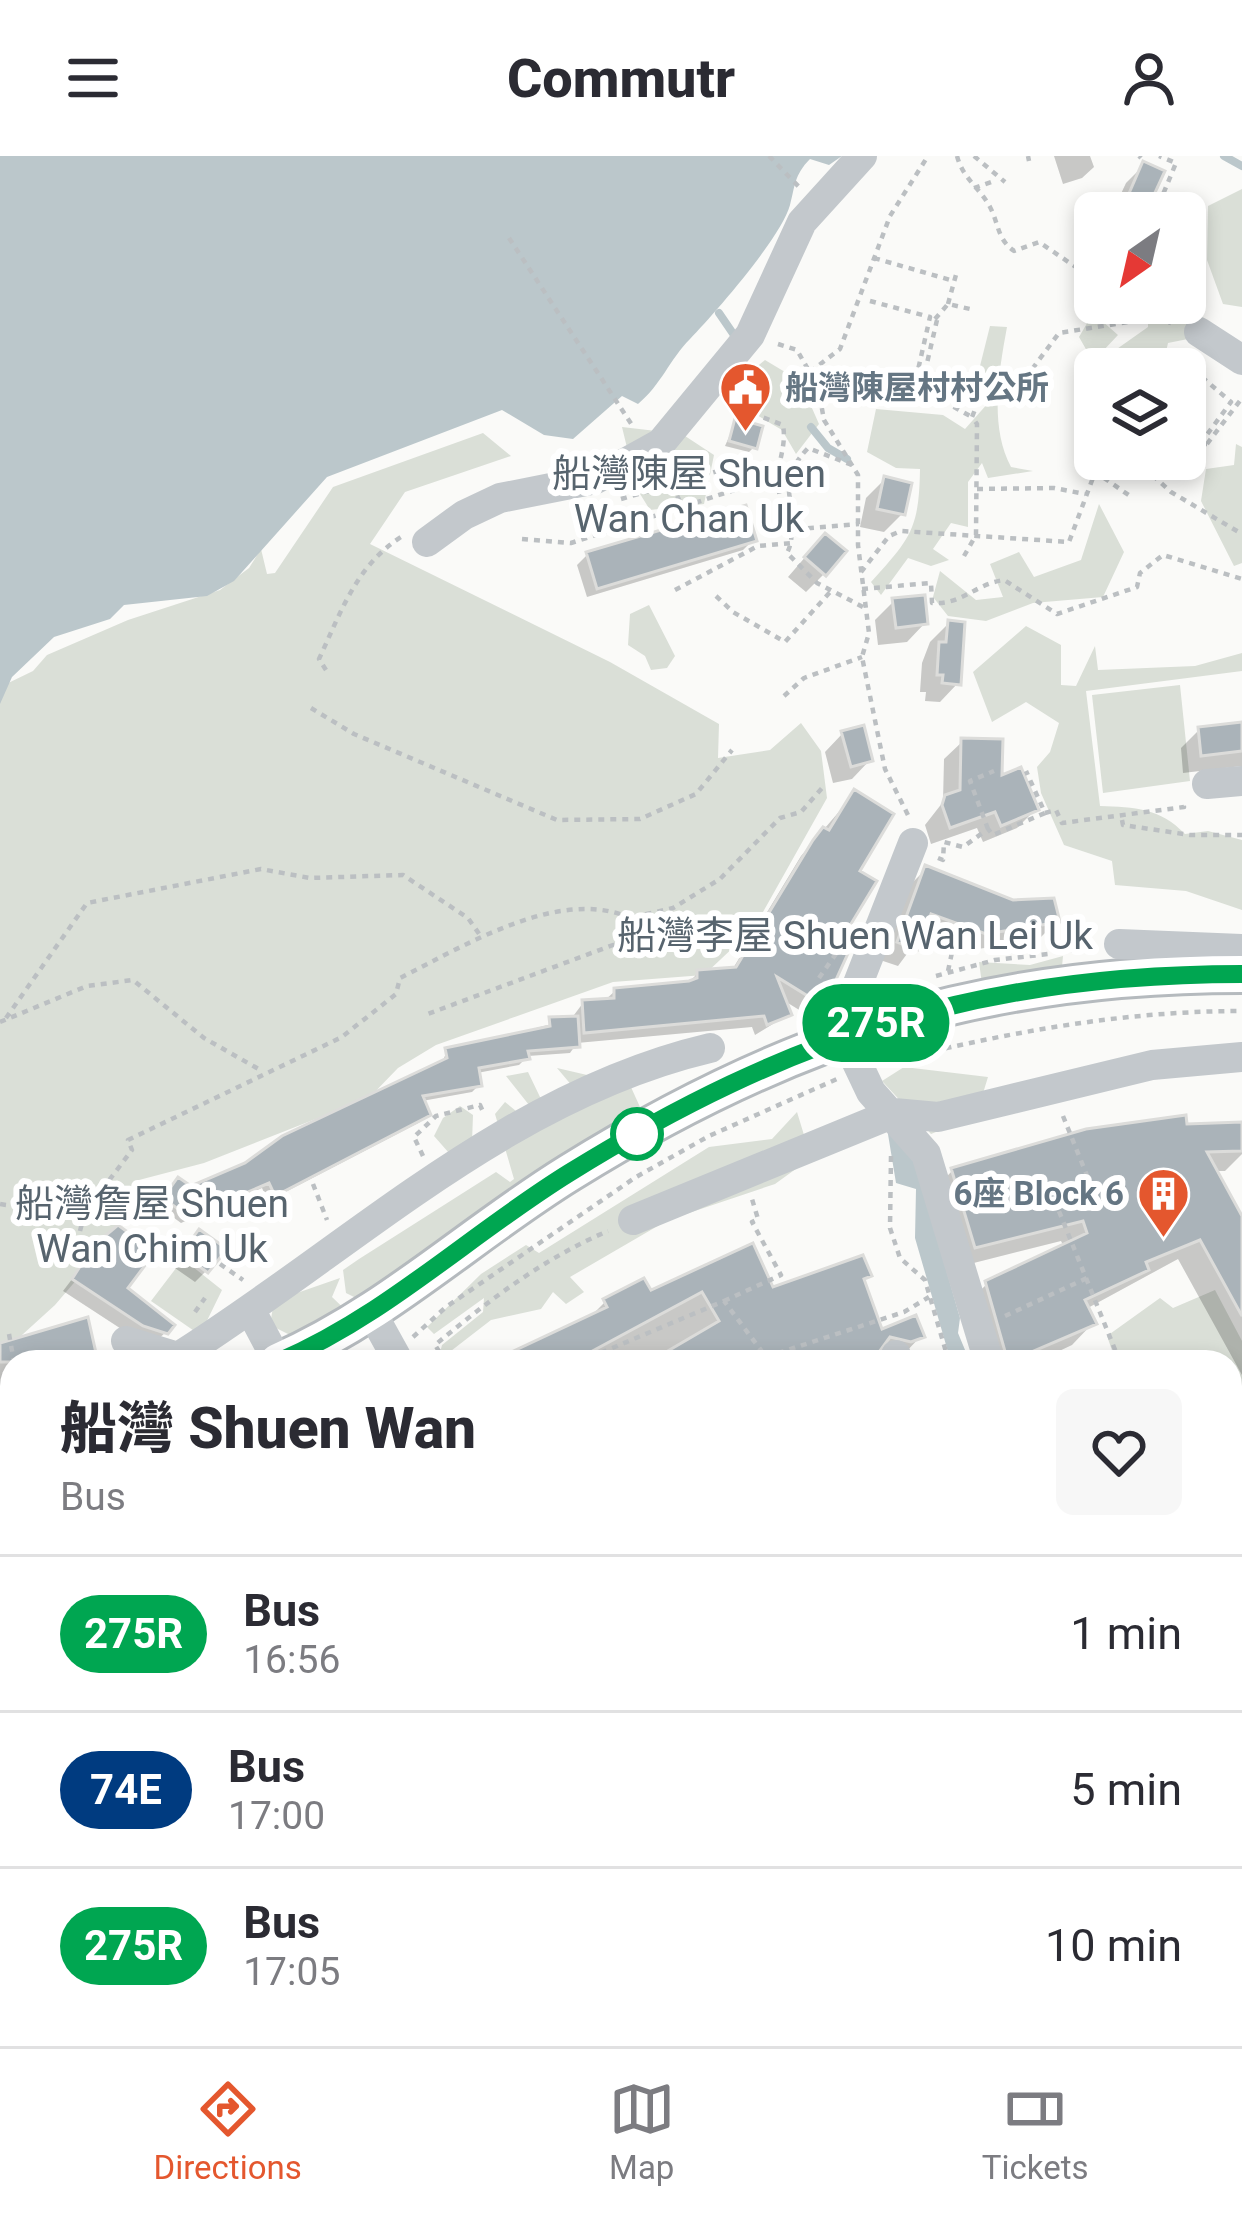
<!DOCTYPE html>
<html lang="en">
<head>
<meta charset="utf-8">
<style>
	:root { --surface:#fff; --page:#f7f7f7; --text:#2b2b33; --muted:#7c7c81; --line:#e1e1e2; --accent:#e4572e }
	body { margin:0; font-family:Roboto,"Noto Sans TC",sans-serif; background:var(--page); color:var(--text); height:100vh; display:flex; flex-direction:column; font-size:45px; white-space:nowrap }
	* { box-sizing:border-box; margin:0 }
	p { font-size:39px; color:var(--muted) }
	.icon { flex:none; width:66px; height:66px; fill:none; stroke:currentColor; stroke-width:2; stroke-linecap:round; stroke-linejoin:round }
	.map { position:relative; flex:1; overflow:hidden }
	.details { position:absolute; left:0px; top:1194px; width:1242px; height:696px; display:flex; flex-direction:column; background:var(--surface); border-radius:36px 36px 0 0; box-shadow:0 6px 18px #0003 }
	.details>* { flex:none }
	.badge { padding:0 24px; border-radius:39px; font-size:42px; line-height:78px }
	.needle { width:78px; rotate:214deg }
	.controls { position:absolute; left:1074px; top:36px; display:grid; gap:24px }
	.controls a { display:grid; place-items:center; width:132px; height:132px; border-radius:18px; background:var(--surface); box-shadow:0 6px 18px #0003; font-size:60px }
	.map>.badge { position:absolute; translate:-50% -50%; box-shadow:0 0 0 6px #fff }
	.round { display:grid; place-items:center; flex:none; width:126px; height:126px; border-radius:18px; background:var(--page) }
	.headline { display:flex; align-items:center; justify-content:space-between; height:204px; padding:0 60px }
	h1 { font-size:57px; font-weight:800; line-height:90px }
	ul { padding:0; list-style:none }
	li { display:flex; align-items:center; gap:36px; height:156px; padding:0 60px; border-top:3px solid var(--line) }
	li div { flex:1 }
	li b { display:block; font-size:45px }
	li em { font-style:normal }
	li .badge { min-width:132px; font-weight:700; text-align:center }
	header { display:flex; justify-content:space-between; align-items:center; height:156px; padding:0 60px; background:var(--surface); font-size:54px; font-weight:800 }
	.menu { display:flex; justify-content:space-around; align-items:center; height:168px; border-top:3px solid var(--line); background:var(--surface); font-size:33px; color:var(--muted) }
	.menu a { display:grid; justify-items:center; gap:6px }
	.menu .selected { color:var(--accent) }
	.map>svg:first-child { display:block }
	.green { fill:#dadfd7 }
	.water { fill:#bbc7cb }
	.shadow { fill:#0003 }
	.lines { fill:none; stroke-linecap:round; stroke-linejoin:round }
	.stream { stroke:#bbc7cb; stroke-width:8 }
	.building { fill:#aab3b9; stroke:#dcdcda; stroke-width:3 }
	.major-casing { stroke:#b5babe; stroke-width:42 }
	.path { stroke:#bbbfc2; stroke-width:4.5; stroke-dasharray:6 6; stroke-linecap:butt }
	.minor { stroke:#c3c8cc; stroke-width:30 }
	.major { stroke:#fff; stroke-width:36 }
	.line-casing { stroke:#fff; stroke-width:27 }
	.line { stroke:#00a651; stroke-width:18 }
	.stop-dot { fill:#fff; stroke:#00a651; stroke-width:6 }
	.labels { text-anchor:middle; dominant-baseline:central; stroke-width:12; stroke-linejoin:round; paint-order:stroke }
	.poi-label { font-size:33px; font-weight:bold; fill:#657683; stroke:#fff; text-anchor:start }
	.quarter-label { font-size:39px; fill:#57646e; stroke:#fff }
</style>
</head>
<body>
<header><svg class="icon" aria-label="menu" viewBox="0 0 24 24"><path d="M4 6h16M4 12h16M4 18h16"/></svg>Commutr<svg class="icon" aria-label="person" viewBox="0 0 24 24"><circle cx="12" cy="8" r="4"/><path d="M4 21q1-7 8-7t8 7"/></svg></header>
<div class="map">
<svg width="1242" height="1890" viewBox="0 0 1242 1890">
	<rect width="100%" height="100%" fill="#fafaf8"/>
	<path class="green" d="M1242 33V151L1223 148 1207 104 1208 50Z
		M1163 148 1196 167 1188 183 1168 187 1162 213 1114 195 1148 171V152Z
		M1093 157 1118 179 1102 196 1087 195 1079 181Z
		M990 170 1007 171C999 215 989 270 1011 311L1033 315 988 322 982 307 968 326V371L951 367 933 393 949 404 931 410 908 402 881 439 871 426C911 382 919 373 920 313L896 312 867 296 876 253 943 259 965 273 989 246 979 214Z
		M765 204 800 225 819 268 796 298 782 274 723 239Z
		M622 271 682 278 714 299 704 348 650 354 637 333Z
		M483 277 511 300 405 336 370 388 610 506 719 568 718 602 770 594 801 567 821 595 827 642 754 772 704 819 613 826 436 889 398 912 369 942 204 1007 139 1024 165 1058 131 1060 55 1149 0 1199V531L33 515 47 499 128 464 220 434 249 412 261 393 267 418 275 417 333 331Z
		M1236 288 1242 291V407L1234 410 1201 345 1206 313 1234 309Z
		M1099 348 1124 396 1103 441 1033 447 986 465 948 460 933 441 940 415 976 444 1003 441 990 408 1019 396 1034 421 1081 404Z
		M649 449 675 500 667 512 651 514 645 500 628 489 630 458Z
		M1026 470 1061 489V529L1076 530 1095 490 1098 514 1195 510 1242 497V515L1086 535 1100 650C1135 651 1160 652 1185 678L1208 675 1242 684V754L1186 735 1115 729 1112 705 1064 689 1041 637 1037 611 1050 596 1059 567 1026 546 992 566 973 516Z
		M1180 529 1190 625 1103 637 1092 539Z
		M1063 800 1060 832 982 828 979 806 1030 809Z
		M904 911 988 921 976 960 931 978 882 925Z
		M557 912 630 929 640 951 370 1149 346 1137 343 1114 359 1103 496 1016 510 1026 514 1023 495 958 505 946 516 955 520 976 529 949 506 920 528 916 540 941 563 958 573 931Z
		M460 950 473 959 472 986 449 997 434 980 443 962Z
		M797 956 811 1002 775 1028 668 1064 570 1121 584 1136 566 1148 553 1136 541 1153 491 1164 438 1205 442 1189 483 1156 484 1142 434 1178 427 1171 481 1118 526 1089 539 1097 709 991 772 983Z
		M183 1103 222 1134 200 1179 151 1145Z
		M340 1122 332 1141 359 1167 306 1187 270 1169 274 1145Z
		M1215 1134 1242 1185V1405L1238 1408 1242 1412V1542L1230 1524V1206H1116L1107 1180 1160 1142 1173 1152Z
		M0 1351 12 1393V1543L0 1522Z"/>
	<path class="water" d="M0 0H842L829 9 810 3C794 19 795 31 790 49 781 82 714 158 690 183 670 203 661 229 638 248L622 240 573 283 544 279 502 254 327 321 234 425 207 440 124 449 110 463 54 481 12 521 0 548Z
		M886 966 909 984 960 1162 958 1177 970 1206H951L915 1082 916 1033 896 1027Z
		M0 1693 12 1741V1878H37L39 1890H0Z
		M1230 1771 1242 1821V1890H745L736 1878H1230Z
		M159 1878H621L629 1890H159Z"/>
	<path class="shadow" d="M1054 0H1090L1094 11 1082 22 1063 28Z
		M1144 9 1145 50 1138 57H1112L1126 27Z
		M736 265 754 291 749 296 725 290Z
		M884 324 903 357 884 376 860 371 866 342Z
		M753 384 743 394 587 441 577 409 587 399Z
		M807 399 824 418 806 436 788 421Z
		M894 445 925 467 907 486 878 489 875 464Z
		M949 467 958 527 940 546 925 545 926 536H920L922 507 930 486Z
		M1242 567V610L1183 617 1181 592 1199 574Z
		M843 577 870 604 852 623 833 627 825 596Z
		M963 585 1035 654 1017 672 983 686 977 672 931 688 925 669 943 646 944 603Z
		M855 637 856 716 821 848 809 860 783 844 789 858 755 879 752 871 577 887 570 897 528 900 519 909 477 917 479 929 472 936 422 945 427 959 420 966 268 1045 262 1032 181 1067 158 1050 171 1032 190 1034 246 1010 441 909 447 895 571 863 583 847 604 845 615 835 687 828 698 817 732 814 801 700Z
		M926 713 1057 765 1039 783 966 795 921 779 898 810 880 804 908 731Z
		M1242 969V998L1225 1015H1214L1242 1062V1219L1178 1103 1086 1153 1093 1167 1072 1189 1036 1206H980L965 1149 987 1128 1064 1091 1061 1085 954 1112 931 1037 952 1015 1185 971Z
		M200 1077 206 1115 195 1126 172 1110Z
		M751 1091 771 1134 868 1120 862 1126 880 1176 921 1180 905 1197 892 1202 875 1197 866 1206H506L587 1164 605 1146 649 1138Z
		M95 1093 123 1133 166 1176 154 1187 132 1180 63 1135Z
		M0 1190 94 1206H12V1231L0 1233Z"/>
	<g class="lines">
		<path class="stream" d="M1224 0 1242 10
			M719 157 734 179
			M811 271 828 292 847 303
			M0 1491 12 1517
			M92 1878 95 1890"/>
	</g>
	<path class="building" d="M1143 5 1165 15 1148 52 1127 42Z
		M735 262 763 270 757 293 729 285Z
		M884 320 912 327 905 359 877 353Z
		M746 349 757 385 597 433 586 396Z
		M825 377 847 395 826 420 804 401Z
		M925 439 928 468 896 472 892 442Z
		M948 464 965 466 961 529 942 527 943 519H937L939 486H946Z
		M1242 566V595L1201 600 1198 571Z
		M864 569 873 605 851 611 841 575Z
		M961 582 1003 583 1002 619 1021 611 1039 654 1001 670 995 656 950 672 942 649 945 639 960 634Z
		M854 633 894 658 860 715 877 725 840 786 850 793 824 850 777 821 792 859 767 869 764 860 584 877 582 844 614 842V832L689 825 697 822V814L736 811 813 684 823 671 829 674Z
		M925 709 1013 744 1054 742 1060 766 986 778 931 758 919 794 897 786Z
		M578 860 580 891 528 895 530 903 479 912 482 930 423 940 431 959 275 1040 269 1027 189 1061 163 1042 178 1021 191 1030 245 1007 282 980 447 902 445 892 550 870 549 861Z
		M1186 959 1187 968 1242 966V995L1207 996 1242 1060V1160L1200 1084 1146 1106 1149 1114 1085 1144 1097 1168 1008 1206 985 1125 1087 1077 1083 1065 975 1092 951 1012 1086 973Z
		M118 1069 155 1096 128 1132 175 1169 168 1178 143 1170 72 1123 93 1090Z
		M199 1073 227 1093 208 1117 182 1097Z
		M753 1087 773 1131 863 1099 872 1120 864 1123 882 1173 916 1159 925 1181 911 1186 890 1181 877 1199 859 1206H649L719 1165 702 1136 572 1206H490L607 1151 603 1143 644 1122 651 1134Z
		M88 1161 98 1206H0V1187Z"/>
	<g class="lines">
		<defs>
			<path id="major" d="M278 1206C387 1158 469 1079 569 1017 789 880 982 818 1242 818
				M0 1291 12 1288"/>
		</defs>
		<use href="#major" class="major-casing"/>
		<path class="path" d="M769 0 800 32
			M957 0C963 23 980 32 990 51 999 68 997 83 1014 95L1039 86 1095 124
			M974 0 1005 26
			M1028 0 1029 5
			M1139 0 1141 2
			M974 32 991 26
			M1159 48 1176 7 1159 0
			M509 82 634 272
			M874 102 954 125
			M870 145 930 161 913 236 939 241
			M1124 147 1153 162
			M948 148 957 115
			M935 163 948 148 970 153
			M937 164 921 233 972 261
			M778 188 797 194 818 231 824 264 858 319V389L869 477 862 501 885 613 910 663
			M1159 213 1173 197 1196 216
			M810 216 840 193 890 60 928 0
			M1185 228 1196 216 1231 246 1200 288H1207
			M730 249 783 269C787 292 776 308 778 329 780 355 800 372 787 397L817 427 865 452
			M1207 288 1242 242
			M1135 303 1171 336 1242 378
			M852 309 808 292C781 321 787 338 799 373L859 368
			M1094 315 1130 340
			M672 329 682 350
			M977 333 1054 332 1085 338
			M621 343 742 308 748 326
			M603 346 611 369
			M522 383 571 387 756 327
			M964 400 976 379 977 268 972 261 981 239 1021 228 1059 177 1153 162 1171 167
			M861 416 889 380 901 375 1069 386 1100 303
			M862 433 931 427 932 447C962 449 975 428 1004 424L1057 458 1137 431 1140 417 1163 399 1242 423
			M675 434 758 390 792 387
			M716 440 733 456 785 486 831 435
			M326 514 319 503C341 456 356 410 401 381
			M784 540 804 522 862 501
			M311 552 354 578 557 664 640 663 696 638 732 594
			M1045 657 1056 654 1062 667 1184 651 1183 644
			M1122 664 1123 669 1190 679H1242
			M988 673 970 625 994 615
			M938 702 943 704 944 686 963 691 988 673 993 679 1045 657 1026 615
			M634 761 673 752 720 723 780 662 801 656 822 632
			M1059 796 1090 792
			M948 815 957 773
			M936 820 995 804 1048 798
			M819 822 840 792
			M6 862 87 747 261 713 310 722 403 719 468 762 482 782
			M0 866 87 830 133 824 204 882 262 915
			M887 906C1006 877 1120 855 1242 855
			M1063 960 1090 1027
			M423 1000 414 981 436 960 480 949 484 958
			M891 1000 890 1072 900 1102 925 1124 949 1206
			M313 1028 327 1064
			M1050 1033 1120 1206
			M0 1048C25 1054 43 1040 67 1044
			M971 1054 1063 1030
			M80 1075 85 1056 132 994 128 984 342 881 396 838 400 822C473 786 592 709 663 786L650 792 613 789 425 859
			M220 1108 243 1124
			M724 1145 781 1119 752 1066 758 1063 752 1043
			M195 1156 205 1142
			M1005 1160 1087 1122
			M9 1178 14 1206
			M413 1181 446 1151 636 1021 709 980 837 923
			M446 1206 435 1189C488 1145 544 1102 608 1075
			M579 1206 724 1145 766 1201 904 1156 929 1141
			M751 1206 766 1201
			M0 1325 12 1356
			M1230 1577 1242 1587"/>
		<path class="minor" d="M1199 176 1242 204
			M427 386 464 359 500 342 596 323 661 287 750 179 802 66 862 0
			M1207 628 1242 625
			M1119 788 1242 793
			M848 853 913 687
			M843 877 871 936 926 998 989 1206
			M633 1064 894 957 938 961 1152 909 1242 901
			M251 1155 278 1206
			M373 1159 399 1206
			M126 1185 178 1201C351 1092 506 940 710 892
			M896 1199 898 1206"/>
		<use href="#major" class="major"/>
	</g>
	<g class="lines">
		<defs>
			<path id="line" d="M278 1206C387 1159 469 1079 569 1017 790 880 981 818 1242 818"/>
		</defs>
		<use href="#line" class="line-casing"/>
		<use href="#line" class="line"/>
	</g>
	<defs>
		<symbol id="civic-pin" viewBox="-11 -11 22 30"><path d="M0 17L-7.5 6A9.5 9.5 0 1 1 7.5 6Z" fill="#e4572e" stroke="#fff"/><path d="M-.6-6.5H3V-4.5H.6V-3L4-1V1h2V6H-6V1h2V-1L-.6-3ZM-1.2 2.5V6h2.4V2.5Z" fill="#fff"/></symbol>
		<symbol id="building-pin" viewBox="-11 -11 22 30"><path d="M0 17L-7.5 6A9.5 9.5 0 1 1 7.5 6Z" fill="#e4572e" stroke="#fff"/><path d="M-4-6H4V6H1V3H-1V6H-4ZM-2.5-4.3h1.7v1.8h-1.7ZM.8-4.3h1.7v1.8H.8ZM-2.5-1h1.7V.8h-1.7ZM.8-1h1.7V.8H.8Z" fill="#fff"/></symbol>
	</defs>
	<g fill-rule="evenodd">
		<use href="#civic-pin" x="716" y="202" width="59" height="81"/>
		<use href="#building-pin" x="1134" y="1008" width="59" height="81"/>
	</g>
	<circle class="stop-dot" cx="637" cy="978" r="24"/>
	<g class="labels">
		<g class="poi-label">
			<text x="785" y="231">船灣陳屋村村公所</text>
			<text x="1124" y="1037" text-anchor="end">6座 Block 6</text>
		</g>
		<g class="quarter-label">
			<text x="689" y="318">船灣陳屋 Shuen<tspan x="689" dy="45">Wan Chan Uk</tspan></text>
			<text x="855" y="780">船灣李屋 Shuen Wan Lei Uk</text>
			<text x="152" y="1048">船灣詹屋 Shuen<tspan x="152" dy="45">Wan Chim Uk</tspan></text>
		</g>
	</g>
</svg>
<div class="controls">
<a><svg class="needle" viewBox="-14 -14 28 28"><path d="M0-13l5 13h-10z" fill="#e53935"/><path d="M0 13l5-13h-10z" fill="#7c7c81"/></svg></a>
<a><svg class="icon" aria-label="layers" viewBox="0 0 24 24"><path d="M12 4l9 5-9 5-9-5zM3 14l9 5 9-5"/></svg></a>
</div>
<b class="badge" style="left:876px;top:867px;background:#00a651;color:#fff">275R</b>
<section class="details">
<div class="headline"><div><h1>船灣 Shuen Wan</h1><p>Bus</p></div><a class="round"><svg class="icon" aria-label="heart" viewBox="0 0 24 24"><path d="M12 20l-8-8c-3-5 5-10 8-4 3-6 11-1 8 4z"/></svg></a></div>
<ul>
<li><span class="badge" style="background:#00a651;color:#fff">275R</span><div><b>Bus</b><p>16:56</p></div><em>1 min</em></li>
<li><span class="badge" style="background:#003b80;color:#fff">74E</span><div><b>Bus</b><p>17:00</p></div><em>5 min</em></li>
<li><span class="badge" style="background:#00a651;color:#fff">275R</span><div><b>Bus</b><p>17:05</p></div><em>10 min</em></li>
</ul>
</section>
</div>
<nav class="menu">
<a class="selected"><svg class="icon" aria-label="directions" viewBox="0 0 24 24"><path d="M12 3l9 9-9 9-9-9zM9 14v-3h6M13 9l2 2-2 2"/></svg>Directions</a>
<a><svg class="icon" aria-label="map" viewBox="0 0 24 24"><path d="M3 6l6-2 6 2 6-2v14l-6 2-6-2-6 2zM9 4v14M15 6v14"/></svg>Map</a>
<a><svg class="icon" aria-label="tickets" viewBox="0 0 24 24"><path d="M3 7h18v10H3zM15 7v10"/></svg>Tickets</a>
</nav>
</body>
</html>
